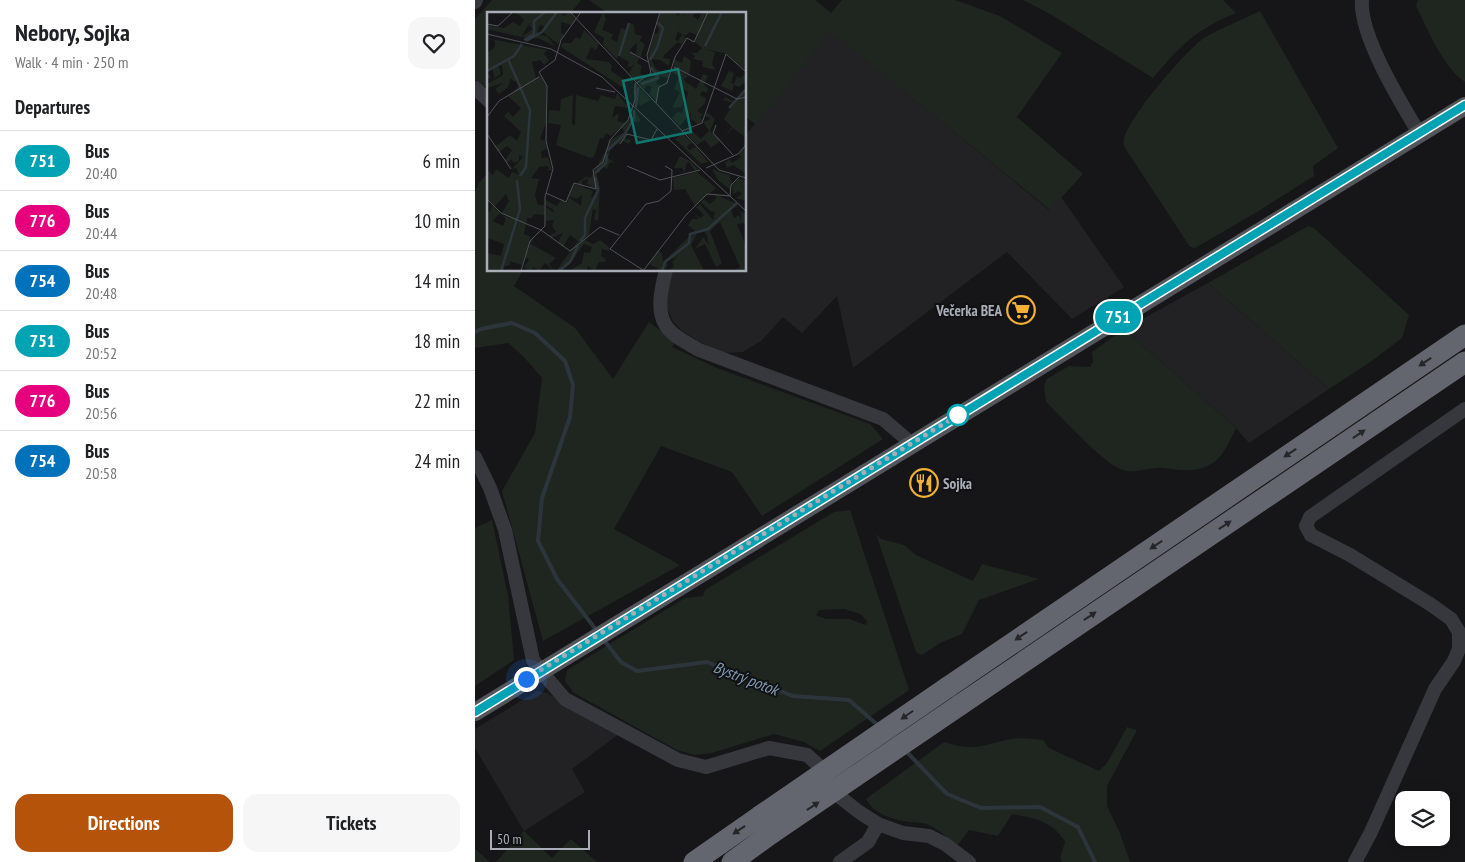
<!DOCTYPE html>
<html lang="en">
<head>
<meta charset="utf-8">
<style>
	:root { --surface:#fff; --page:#f6f6f6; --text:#202124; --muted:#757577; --line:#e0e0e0; --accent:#b45309 }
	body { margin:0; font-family:"PT Sans Narrow",sans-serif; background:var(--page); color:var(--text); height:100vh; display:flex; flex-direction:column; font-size:19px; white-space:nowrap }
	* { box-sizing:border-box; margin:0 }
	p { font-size:16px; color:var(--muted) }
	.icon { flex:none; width:28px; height:28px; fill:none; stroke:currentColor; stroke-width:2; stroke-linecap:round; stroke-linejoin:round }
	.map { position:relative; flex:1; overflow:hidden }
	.side { display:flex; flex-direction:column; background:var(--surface); width:475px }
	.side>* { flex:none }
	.badge { padding:0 10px; border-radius:16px; font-size:18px; line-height:32px }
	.buttons { position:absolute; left:920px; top:791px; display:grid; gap:10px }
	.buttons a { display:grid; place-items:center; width:55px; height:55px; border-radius:10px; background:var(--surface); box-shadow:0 2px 12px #0003; font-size:25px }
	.scale { position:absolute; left:15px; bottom:12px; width:100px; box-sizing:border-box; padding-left:5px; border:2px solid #a8adb8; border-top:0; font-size:14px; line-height:18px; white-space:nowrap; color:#a8adb8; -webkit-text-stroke:4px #111113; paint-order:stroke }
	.you { position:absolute; width:25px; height:25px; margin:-12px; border:4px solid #fff; border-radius:50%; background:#1a73e8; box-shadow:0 0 0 8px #1a73e833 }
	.map>.badge { position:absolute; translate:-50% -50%; box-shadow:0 0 0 2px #fff }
	h2 { padding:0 15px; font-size:19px; line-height:45px }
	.round { display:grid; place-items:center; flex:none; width:52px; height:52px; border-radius:15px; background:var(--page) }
	.overview { display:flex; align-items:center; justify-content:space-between; height:85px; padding:0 15px }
	h1 { font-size:24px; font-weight:800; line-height:38px }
	.primary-button { display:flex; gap:10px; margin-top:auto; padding:10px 15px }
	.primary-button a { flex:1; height:58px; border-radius:15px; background:var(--accent); color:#fff; font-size:20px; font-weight:800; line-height:58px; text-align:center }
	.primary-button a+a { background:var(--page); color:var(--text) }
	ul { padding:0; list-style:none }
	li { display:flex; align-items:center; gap:15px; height:60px; padding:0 15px; border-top:1px solid var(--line) }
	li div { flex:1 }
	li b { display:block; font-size:19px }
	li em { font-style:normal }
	li .badge { min-width:55px; font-weight:700; text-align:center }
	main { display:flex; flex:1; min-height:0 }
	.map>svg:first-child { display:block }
	.built { fill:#222225 }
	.green { fill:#1e261f; fill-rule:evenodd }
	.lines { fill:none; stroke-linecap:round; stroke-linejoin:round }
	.stream { stroke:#2c353c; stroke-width:4 }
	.minor { stroke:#37383d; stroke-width:14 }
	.major { stroke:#53555c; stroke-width:18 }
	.highway { stroke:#63666e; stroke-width:21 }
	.highway-bridge { stroke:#63666e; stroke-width:21 }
	.oneway { fill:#26262a }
	.line-casing { stroke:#fff; stroke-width:11 }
	.line { stroke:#00a3b4; stroke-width:8 }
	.walk { stroke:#a8adb8; stroke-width:5; stroke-dasharray:0 9 }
	.stop-dot { fill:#fff; stroke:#00a3b4; stroke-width:2.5 }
	.labels { text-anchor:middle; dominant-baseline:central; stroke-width:4; stroke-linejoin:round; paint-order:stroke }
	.poi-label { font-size:15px; font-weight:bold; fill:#a8adb8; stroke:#111113; text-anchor:end }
	.water-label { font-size:16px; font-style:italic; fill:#7f9bb3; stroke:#111113 }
	.inset-river { fill:none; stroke:#2c353c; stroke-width:2.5 }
	.inset-road { fill:none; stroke:#505258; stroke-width:1 }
	.view { fill:#0f766e; fill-opacity:0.15; stroke:#0f766e; stroke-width:2.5 }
	.inset-edge { fill:none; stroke:#a8adb8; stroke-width:2.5 }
</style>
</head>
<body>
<main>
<section class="side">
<div class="overview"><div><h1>Nebory, Sojka</h1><p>Walk · 4 min · 250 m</p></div><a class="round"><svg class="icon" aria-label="heart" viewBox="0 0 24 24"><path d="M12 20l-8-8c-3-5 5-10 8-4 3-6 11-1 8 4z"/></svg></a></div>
<h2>Departures</h2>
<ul>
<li><span class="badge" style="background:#00a3b4;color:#fff">751</span><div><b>Bus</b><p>20:40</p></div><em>6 min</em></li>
<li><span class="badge" style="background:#e6007e;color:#fff">776</span><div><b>Bus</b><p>20:44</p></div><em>10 min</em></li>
<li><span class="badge" style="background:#0072bc;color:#fff">754</span><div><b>Bus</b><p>20:48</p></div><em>14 min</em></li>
<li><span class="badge" style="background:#00a3b4;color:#fff">751</span><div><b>Bus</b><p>20:52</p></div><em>18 min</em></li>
<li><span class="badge" style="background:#e6007e;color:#fff">776</span><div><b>Bus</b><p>20:56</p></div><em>22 min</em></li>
<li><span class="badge" style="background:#0072bc;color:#fff">754</span><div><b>Bus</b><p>20:58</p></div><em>24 min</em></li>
</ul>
<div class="primary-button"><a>Directions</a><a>Tickets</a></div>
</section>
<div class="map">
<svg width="990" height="862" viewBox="0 0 990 862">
	<rect width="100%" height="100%" fill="#161618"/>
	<path class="built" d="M355 30 574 210 586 197 649 287 597 319 532 252 378 368 362 296 327 333 308 317 286 341 268 352 249 353 232 346 207 331 198 321 191 306 196 270H270V136Z
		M733 283 854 389 774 443 761 428 649 329Z
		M62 691 72 693 144 734 97 769 110 792 49 831 0 748V729Z"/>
	<path class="green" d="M17 0H106L95 14H14V86H8L0 80V19Z
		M114 0H340L356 13 367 0H480L525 16 587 53 542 117 608 174 575 210 355 31 281 125 270 116V14H134Z
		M548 0H748L761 13C720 30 706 45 678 78L575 14Z
		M943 0H990V82C969 69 952 28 941 6Z
		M785 11 863 148 838 166 839 176 782 212 720 248 715 247 650 148C649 146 648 143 649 140 651 120 711 50 729 38 746 28 767 20 785 11Z
		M14 171V270H48L39 286 100 328 138 379 174 322 201 342 197 347 242 368 395 424 408 439 287 516 257 472 186 446 139 529 205 565 68 641 27 491 60 433 67 378 48 356 33 343 0 348V192L4 183Z
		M833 226 839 228 934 315 927 338 894 363 854 389 733 283Z
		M649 329 761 428C748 456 740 472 705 470 698 470 690 467 683 468 672 468 658 474 648 470 628 464 588 418 571 402L569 386 572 379 594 366 615 367 618 362 617 352Z
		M375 510 434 690 345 751 329 742 299 734 237 753 220 755 202 750 99 693 90 681 92 670 210 598 228 596 230 590 359 512ZM369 609 385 614 392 621 391 625 374 619H351L341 615 344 610Z
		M17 520 33 595 39 660 0 686V528Z
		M401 534 406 539 429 545 441 555 498 581 507 564 564 579 504 600 487 634 465 643 447 655 441 652Z
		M652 727 662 730 632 786V806L645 833 655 862H587L585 858 590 842C578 821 559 818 537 814L523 836 494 830 482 846C473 838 465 830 454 825 448 822 441 823 435 822 419 820 398 814 391 799L469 742C501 752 506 745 536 739 545 737 558 739 568 740L574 748 624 771 632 763Z
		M49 831 77 858 96 839 122 862H21Z
		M0 849 15 862H0Z"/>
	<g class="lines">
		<path class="stream" d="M0 332 6 329 37 323 60 333 90 361 98 385 95 417 67 498 63 541 82 579 122 631
			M128 639 146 662 162 671 232 662 318 696 374 700 405 727
			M430 750 472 794 506 808 565 807 603 827 620 862"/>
		<path class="minor" d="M887 0C884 35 926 103 944 133
			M0 2 1 0
			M0 88 14 101
			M191 270C187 286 181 309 190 324 196 336 213 343 224 350L408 419 436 443
			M0 457 15 488 30 530 58 660 65 670 90 699 203 760 231 767 294 748 332 755 342 764 365 797 384 812 403 824 428 833 454 836 470 844 494 862
			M365 862 393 842 403 824
			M880 862 896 832 960 689 979 661 984 649V632L976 619 955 604 875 555 836 535 831 526 835 517 990 409"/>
		<path class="major" d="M0 712 990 106"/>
		<path class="highway" d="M473 687 990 335
			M485 705 990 362
			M219 862 285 816
			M257 862 297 833"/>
		<path class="highway-bridge" d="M285 816 473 687
			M297 833 485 705"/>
	</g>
	<defs><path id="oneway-solid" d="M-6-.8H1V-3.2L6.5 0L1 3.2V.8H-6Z" transform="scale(1.25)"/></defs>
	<g class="oneway">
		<use href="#oneway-solid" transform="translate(950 362) rotate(146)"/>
		<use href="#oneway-solid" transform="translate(884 434) rotate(-34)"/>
		<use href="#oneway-solid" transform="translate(815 453) rotate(146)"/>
		<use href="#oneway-solid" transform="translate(750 525) rotate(-34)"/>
		<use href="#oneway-solid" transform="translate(681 545) rotate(146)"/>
		<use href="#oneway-solid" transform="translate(615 616) rotate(-34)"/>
		<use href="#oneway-solid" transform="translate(546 636) rotate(146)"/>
		<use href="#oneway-solid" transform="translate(432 715) rotate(145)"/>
		<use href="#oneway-solid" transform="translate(338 806) rotate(-34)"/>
		<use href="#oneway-solid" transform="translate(264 830) rotate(146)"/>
	</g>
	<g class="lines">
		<defs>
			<path id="line" d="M0 712 990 105"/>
		</defs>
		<use href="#line" class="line-casing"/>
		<use href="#line" class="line"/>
		<path class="walk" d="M51 679 483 415"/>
	</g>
	<defs>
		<symbol id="supermarket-ring" viewBox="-11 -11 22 22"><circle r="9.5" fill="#111113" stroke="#f2b134" stroke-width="1.5"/><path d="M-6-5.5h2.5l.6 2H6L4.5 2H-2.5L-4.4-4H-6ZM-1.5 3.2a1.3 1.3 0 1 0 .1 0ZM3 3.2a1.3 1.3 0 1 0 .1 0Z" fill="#f2b134"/></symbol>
		<symbol id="restaurant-ring" viewBox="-11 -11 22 22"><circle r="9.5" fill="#111113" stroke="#f2b134" stroke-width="1.5"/><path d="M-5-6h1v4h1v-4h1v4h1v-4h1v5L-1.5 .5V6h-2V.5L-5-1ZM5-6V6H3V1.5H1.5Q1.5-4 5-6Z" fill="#f2b134"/></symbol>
	</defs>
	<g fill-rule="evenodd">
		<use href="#supermarket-ring" x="530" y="294" width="32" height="32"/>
		<use href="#restaurant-ring" x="433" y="467" width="32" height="32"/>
	</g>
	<circle class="stop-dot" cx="483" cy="415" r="10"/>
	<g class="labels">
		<g class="poi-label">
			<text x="527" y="310">Večerka BEA</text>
			<text x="468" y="483" text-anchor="start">Sojka</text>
		</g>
		<g class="water-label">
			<text transform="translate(271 678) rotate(21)">Bystrý potok</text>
		</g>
	</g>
	<g transform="translate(12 12)">
		<rect width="259" height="259" fill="#161618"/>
		<path d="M29 0H72L69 3 73 1 77 4 82 0 88 7 85 13 74 10V21L77 23 71 32 56 20 58 15 54 13 51 16V23L60 24 68 34 51 26 34 25 46 17 42 13 44 9 34 25 0 17V13L17 16 26 10 33 14 37 8ZM116 0 119 7 115 18 126 22 124 27 130 30 134 16 140 18 143 11 147 13 148 22 155 24 153 29 158 32 154 45 149 42 150 30 142 39 152 46 150 51 155 54 153 61 158 65 150 69 142 61 148 51 144 55 140 54 142 50 133 45 136 31 130 47 116 33 117 26 107 20ZM174 0H186L192 4 193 0H198L195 6 199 0H208L206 4 211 8 215 0H259V59L240 42 218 37 228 40 225 52 229 58 215 55 216 49 206 47 208 44 204 41H210L215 36 208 30 210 23 203 20 198 24 191 20 192 16 188 28 191 29 195 23 199 26 195 32 191 30 177 43 176 46 183 47 182 54 173 48 164 47 169 57 182 62 181 66 173 64 169 71 173 73 169 89 162 82 165 75 159 73 158 78 151 70 170 64 165 59 161 43 167 21 170 22 172 18 169 11ZM97 18 112 32 109 38 104 35 99 47 122 50 125 54 124 59 138 68V77L74 35 75 31H84L89 25 93 27ZM4 27 60 38 57 42 62 48 57 53 53 48 45 50 49 66 53 63 59 73V111L53 127 58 129 60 136 54 140 55 146 61 145 65 159 58 157H62L61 154 52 155 44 166 52 167 48 183 51 193H57L58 203 47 202 45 206H40L37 222 44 225 35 253 22 249 24 252 17 255V259H0V241L14 244 17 232 0 226V199L3 200 5 193 13 201 6 209 16 214 19 207 15 203 25 207 15 201 22 189 19 182 8 194 0 186V158L6 163 9 157 22 166 25 160 32 163 29 156 25 157 36 145 32 143V149L27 151 24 147 20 151 18 148 25 138 20 134 12 140 8 135 23 123 30 129 34 120 17 104 21 100 26 105 34 96 21 84 31 75V67L27 70 24 66 21 75 12 82 8 77 16 71 0 76V72L16 63 15 53 12 54 14 62 8 66 5 57 0 61 4 65 0 68V41L8 35V29ZM197 44 204 49 202 63 187 54V47L195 51ZM187 56 202 64 197 67 199 70 209 77 216 62 221 64 217 73 221 76 220 81 215 79 213 83 219 86 218 91 210 99 217 103 212 106 216 107 215 110 211 112 204 107V100L193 114 185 106 190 100 195 101 201 81 197 77 195 95 185 96 193 80 187 77 192 64 186 61ZM242 59 247 61 244 71 247 72 250 64 253 66 259 61V69L252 75 247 73 245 79 234 74ZM149 72 164 88 153 94 146 81ZM259 75V130L258 125 246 116 237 124 245 115 237 107 247 91 236 88 238 85 248 90ZM130 81 142 96 128 94 125 106 130 102 132 103 130 109 138 111 146 105 145 94 154 109 144 111 139 121 137 126 144 128 142 132 136 129 124 136 121 146 128 151 123 150 120 157 116 155 112 161 109 160 113 176 111 209 107 207 109 198 106 197 102 223 98 228 106 232 113 228 123 236 122 239 115 237 114 244 119 247 118 250H112L108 259 100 254V259H82L95 251 97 240 103 241 105 235 97 232 82 253 69 259 91 229 83 223 76 235 71 230 76 221 64 226 62 224 69 220 65 214 67 208 59 209V195L66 200 67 198 58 193V188L70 194 74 188 80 191 82 185 94 194 95 183 90 187 82 184 87 172 106 179 104 184 108 186 110 178 100 172 101 167 95 169V175L90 171 98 165 104 166 124 128 137 120 135 115 124 124 119 121 116 127 113 126 107 145 103 146 69 133 74 113 61 111 62 98 73 99 74 87 86 83 85 112 88 113 89 83 111 89 114 83 128 87ZM220 100 228 107 223 119 234 128 224 136 218 128 210 133 199 121 203 117 214 127 222 119 216 110 224 107 218 104ZM196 122 205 131 200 134 202 138 209 135 221 150 214 152 188 127ZM259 132V162L246 153 240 156 238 150 243 148 245 151 254 145 252 142ZM193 144 203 149 211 157 208 159 202 150 199 152 198 161 195 156H187ZM225 157 242 163 245 171 243 178 231 168ZM210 160 229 176 208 194 198 177 187 178 186 166ZM251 167 259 168V189L249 186 255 182 252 179 246 182 245 173ZM227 182 248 191 250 194 244 198 247 206 252 203 254 208V200L259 202V211L250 212 259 234V259H247L253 255 233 210 223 219 235 251 229 255 218 232 208 237 216 225 222 233 219 221 212 218 204 233 217 259H179L187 255 185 250 190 245 178 250 181 253 177 259H169L171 256 162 252 170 239 175 241 176 250 208 219 201 213 205 207H212L205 199 213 206 217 203 209 195 213 192 226 208 228 200 223 199 214 190 217 187 223 192 230 186ZM48 224 44 232 69 246 62 252 67 259 58 251 52 259 47 255 43 259 37 255 42 248 38 245 43 230Z" fill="#1e261f"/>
		<path class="inset-river" d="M37 28 47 22V9L58 0M39 29 55 20 70 0M218 34 235 0M132 44 142 11M21 47 43 98 39 155 33 164M163 48 170 36 176 16 171 11M0 59 27 44 35 32M154 72 171 66 164 55M149 95 151 75M242 96 259 77M121 138 138 122 147 106V98M108 161 119 151 120 142M93 229 98 223V206L111 178 108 165M14 259 33 197 30 168M72 259 83 250 91 234M175 259 178 250 202 231 203 222 221 217 250 191"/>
		<path class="inset-road" d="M83 0 232 158 259 166M0 12 11 14 26 0M0 22 64 37 115 65 259 199M143 40 161 50M187 55 250 87 259 85 258 134 251 142 219 156M109 76 128 80M169 91 172 75 180 71 188 45 200 26 207 30 221 0M0 105 12 89 52 65M229 113 226 121 246 143M195 119 215 111 239 42 259 60M0 122 24 157M133 132 140 122 164 128 170 117M140 154 173 168 213 158M59 181 79 190 87 171 109 177 106 158 116 150 123 128 141 108 148 88V72L164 61 160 43 173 0M0 187 14 201 54 218 83 239 113 215 132 223M156 258 123 237 159 192 172 189 184 179 185 158 178 154M34 259 43 229 58 214V185L66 157 59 129 60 74 52 60 68 48 74 28 94 0M156 259 199 203 220 182 243 184 244 173 252 165"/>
		<path class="view" d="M191 57 204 120 150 131 136 69Z"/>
		<rect width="259" height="259" class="inset-edge"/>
	</g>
</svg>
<div class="buttons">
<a><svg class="icon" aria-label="layers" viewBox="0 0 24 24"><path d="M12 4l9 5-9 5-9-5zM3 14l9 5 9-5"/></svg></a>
</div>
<div class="scale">50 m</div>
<div class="you" style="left:51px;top:679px"></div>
<b class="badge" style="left:643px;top:317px;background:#00a3b4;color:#fff">751</b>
</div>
</main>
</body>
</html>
